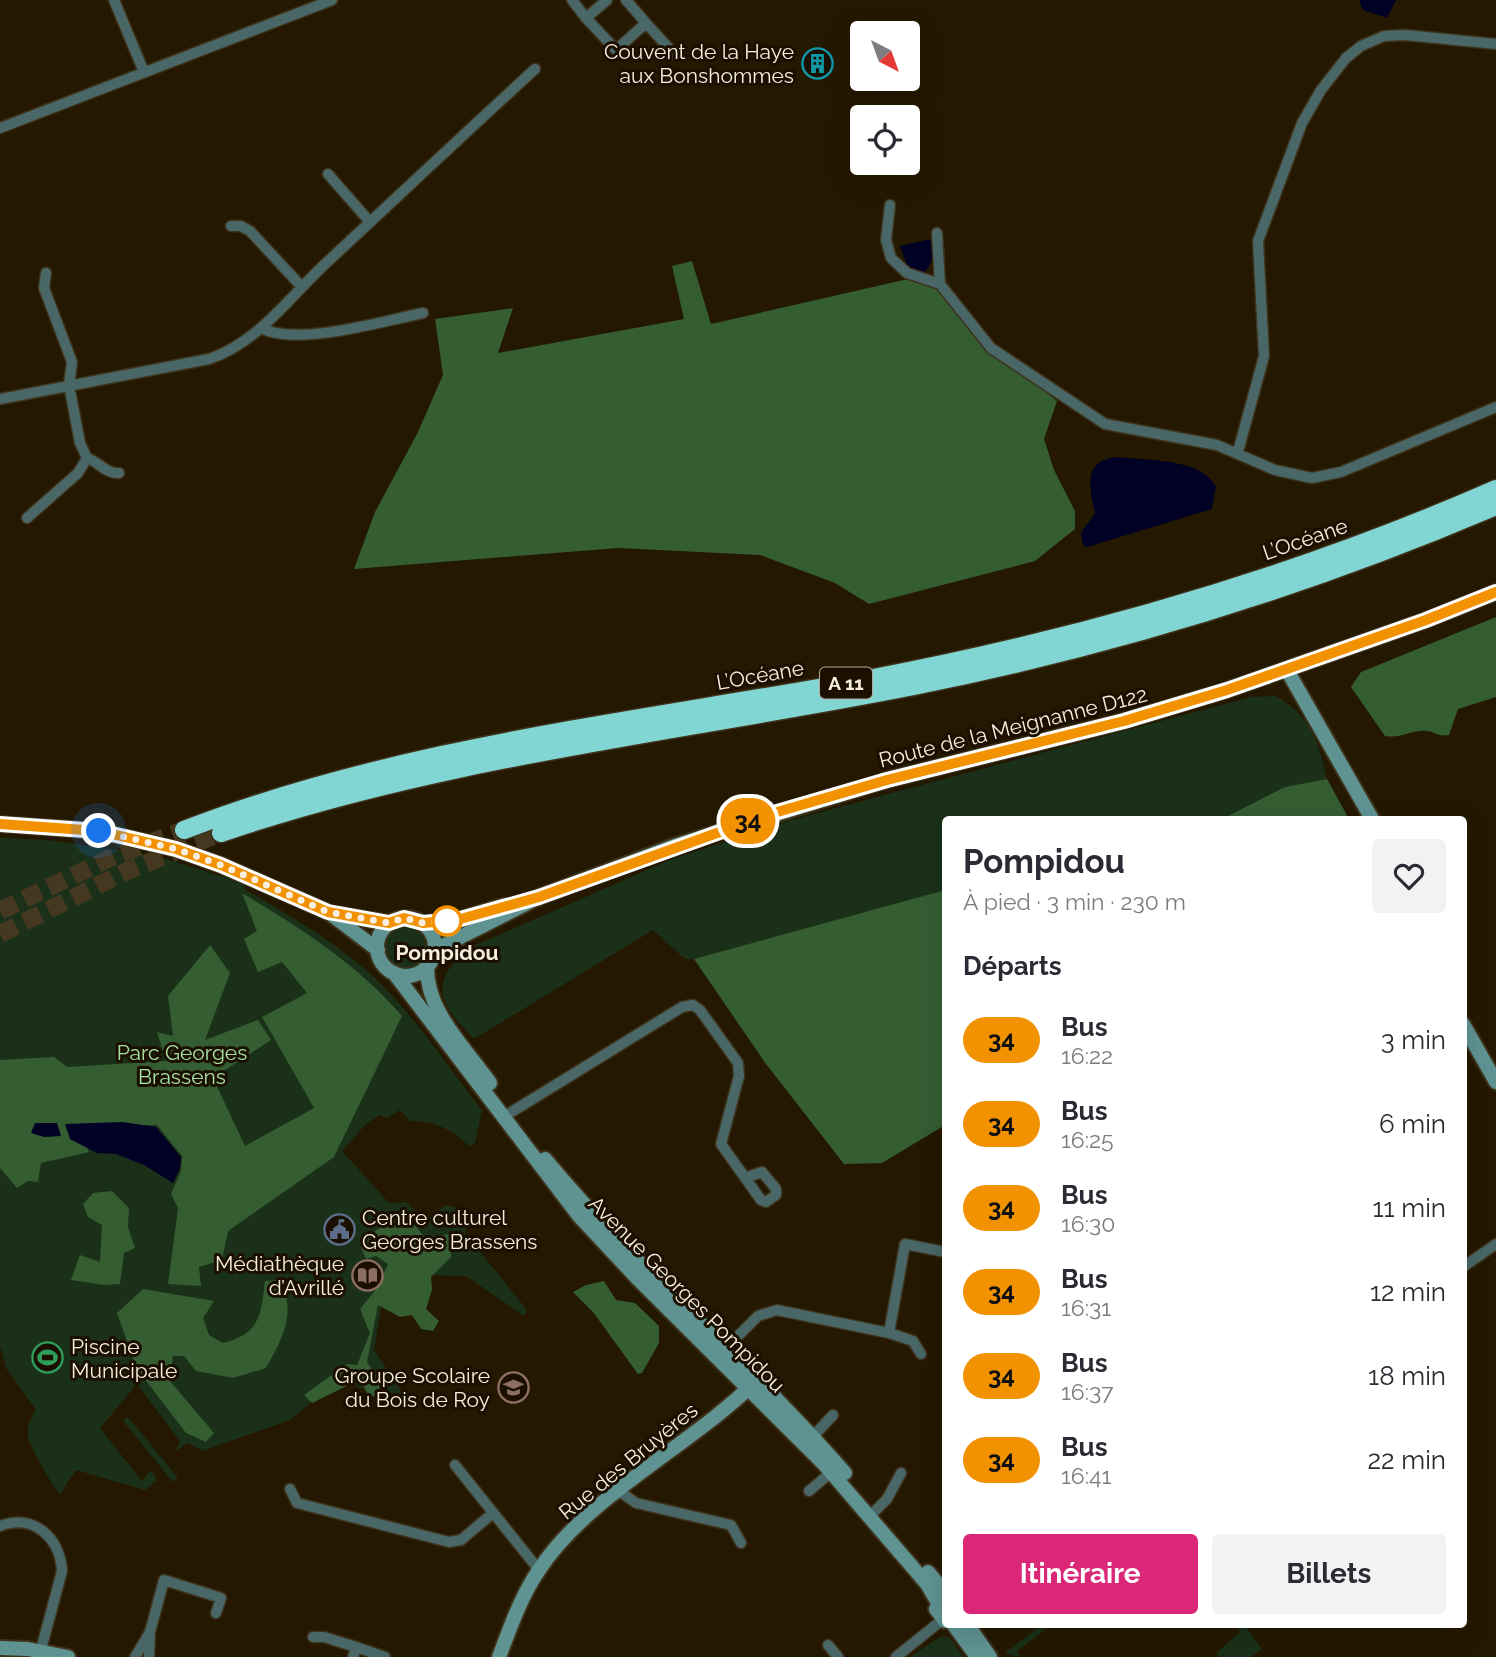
<!DOCTYPE html>
<html lang="fr">
<head>
<meta charset="utf-8">
<style>
	:root { --surface:#fff; --page:#f2f2f3; --text:#2b2b33; --muted:#7c7c81; --accent:#db2777 }
	body { margin:0; font-family:Raleway,sans-serif; background:var(--page); color:var(--text); height:100vh; display:flex; flex-direction:column; font-size:26px; white-space:nowrap }
	* { box-sizing:border-box; margin:0 }
	p { font-size:23px; color:var(--muted) }
	.icon { flex:none; width:38px; height:38px; fill:none; stroke:currentColor; stroke-width:2; stroke-linecap:round; stroke-linejoin:round }
	.map { position:relative; flex:1; overflow:hidden }
	.sheet { position:absolute; left:942px; top:816px; width:525px; height:812px; display:flex; flex-direction:column; background:var(--surface); border-radius:7px; box-shadow:0 7px 28px #0002 }
	.sheet>* { flex:none }
	.badge { padding:0 14px; border-radius:23px; font-size:24px; line-height:46px }
	.needle { width:46px; rotate:139deg }
	.fabs { position:absolute; left:850px; top:21px; display:grid; gap:14px }
	.fabs a { display:grid; place-items:center; width:70px; height:70px; border-radius:7px; background:var(--surface); box-shadow:0 7px 28px #0002; font-size:35px }
	.you { position:absolute; width:35px; height:35px; margin:-18px; border:5px solid #fff; border-radius:50%; background:#1a73e8; box-shadow:0 0 0 10px #1a73e833 }
	.map>.badge { position:absolute; translate:-50% -50%; box-shadow:0 0 0 4px #fff }
	h2 { padding:0 21px; font-size:26px; line-height:63px }
	.round { display:grid; place-items:center; flex:none; width:74px; height:74px; border-radius:7px; background:var(--page) }
	.head { display:flex; align-items:center; justify-content:space-between; height:119px; padding:0 21px }
	h1 { font-size:33px; font-weight:700; line-height:52px }
	.cta { display:flex; gap:14px; margin-top:auto; padding:14px 21px }
	.cta a { flex:1; height:80px; border-radius:7px; background:var(--accent); color:#fff; font-size:28px; font-weight:700; line-height:80px; text-align:center }
	.cta a+a { background:var(--page); color:var(--text) }
	ul { padding:0; list-style:none }
	li { display:flex; align-items:center; gap:21px; height:84px; padding:0 21px }
	li div { flex:1 }
	li b { display:block; font-size:26px }
	li em { font-style:normal }
	li .badge { min-width:77px; font-weight:700; text-align:center }
	.map>svg:first-child { display:block }
	.green { fill:#1a3018 }
	.forest { fill:#345d32 }
	.water { fill:#000124 }
	.lines { fill:none; stroke-linecap:round; stroke-linejoin:round }
	.highway-tunnel { stroke:#443821; stroke-width:18; stroke-dasharray:18 9; stroke-linecap:butt }
	.street-casing { stroke:#3e321b; stroke-width:13 }
	.secondary-casing { stroke:#3e321b; stroke-width:18 }
	.highway-casing { stroke:#3e321b; stroke-width:21 }
	.street { stroke:#486766; stroke-width:10 }
	.secondary { stroke:#5f9392; stroke-width:14 }
	.highway { stroke:#81d5d3; stroke-width:18 }
	.line-casing { stroke:#fff; stroke-width:16 }
	.line { stroke:#f39200; stroke-width:10 }
	.walk { stroke:#f7eedf; stroke-width:7; stroke-dasharray:0 12.6 }
	.stop-dot { fill:#fff; stroke:#f39200; stroke-width:3.5 }
	.labels { text-anchor:middle; dominant-baseline:central; stroke-width:6; stroke-linejoin:round; paint-order:stroke }
	.shield { fill:#1b0f00; stroke:#b5ab9c; stroke-width:2 }
	.shield-label { font-size:19px; font-weight:bold; fill:#f7eedf }
	.poi-label { font-size:21px; fill:#f7eedf; stroke:#1b0f00; text-anchor:end }
	.street-label { font-size:21px; fill:#f7eedf; stroke:#1b0f00 }
	.stop-label { font-size:21px; font-weight:bold; fill:#f7eedf; stroke:#1b0f00 }
	.park-label { font-size:21px; fill:#a4e29f; stroke:#1b0f00 }
</style>
</head>
<body>
<div class="map">
<svg width="1496" height="1657" viewBox="0 0 1496 1657">
	<rect width="100%" height="100%" fill="#251800"/>
	<path class="green" d="M1276 696C1312 717 1318 741 1327 779L1285 788 1222 819H945V890L694 959H685L653 930 474 1039C440 1005 427 983 469 948L672 859 795 819 1251 697Z
		M0 838 48 840 157 856 245 884 244 889C291 916 338 943 377 980 417 1019 448 1067 482 1110L475 1143 469 1146C452 1129 433 1120 410 1121L400 1110 387 1118 380 1115 366 1124 342 1151 389 1203 407 1202 424 1221 446 1205 469 1211 465 1233 527 1310 524 1316 466 1276 424 1275 382 1304 374 1350 410 1404 337 1380 290 1420 202 1451 189 1443 175 1451 180 1441 137 1384 100 1428 142 1481 151 1470 157 1480 145 1490 76 1470 60 1494C52 1485 30 1448 28 1436 26 1428 31 1417 36 1410L6 1368 0 1346Z
		M383 948a22 22 0 1 1 44 0a22 22 0 1 1-44 0Z
		M128 1417 178 1478 173 1482 123 1421Z
		M1043 1624H1053L1017 1651 1021 1657 1007 1654 1006 1652Z
		M1235 1624H1244L1262 1649 1251 1657H1219L1216 1653 1240 1632Z
		M941 1636 949 1637 964 1657H910Z"/>
	<path class="forest" d="M692 261 711 324 908 279 940 284 991 348 1057 401 1044 439 1054 470 1075 511V529L1035 561 869 604 835 583 760 555 618 548 354 569 375 512 417 434 443 375 435 319 513 308 498 353 684 319 672 266Z
		M1496 617V697L1458 709 1449 735C1438 737 1436 732 1427 731 1413 729 1400 739 1385 736L1351 687 1361 672Z
		M1327 779 1349 819H1222L1285 787Z
		M945 890V1125L882 1163 844 1164 766 1064 694 959Z
		M242 893C302 929 356 963 402 1016L334 1157 228 1231 222 1260 199 1267 201 1286 168 1284 178 1208 171 1194 181 1171 182 1156 157 1125H77L89 1152 41 1163 38 1182 28 1181 17 1188 0 1168V1060L54 1057 67 1067 166 1061 157 1032 173 1036 168 996 210 945 230 973 205 1040 258 1020 271 1040 213 1078 245 1146 314 1108 262 1017 307 993 282 962 258 972 244 939 257 931Z
		M112 1191 129 1208 128 1227 135 1248 124 1253 120 1284 104 1285 71 1280 80 1255 100 1262 102 1225 88 1217 83 1204 93 1193Z
		M395 1218 405 1227 415 1225 425 1238 450 1234 451 1257 431 1277 432 1290 426 1309 439 1321 433 1331 421 1329 412 1315 400 1317 378 1305 367 1362 381 1383 376 1397 367 1394 361 1379 312 1403 304 1395 347 1364 357 1365 370 1333 360 1309 377 1288 388 1264 376 1256 366 1259 361 1247 363 1239Z
		M279 1280C298 1310 282 1340 266 1368L233 1378 196 1371 184 1356H173L170 1381 214 1433 206 1442 186 1433 137 1369 117 1313 143 1289 214 1301 203 1318 209 1335 223 1343C260 1334 261 1315 265 1281Z
		M604 1281 616 1300 635 1303 659 1326V1343L642 1373 638 1374 593 1312 573 1292 586 1285Z"/>
	<path class="water" d="M1359 0H1396L1387 18 1363 10Z
		M932 239C941 253 930 262 923 276L907 265 900 246Z
		M1119 457C1148 461 1202 458 1216 487L1212 509 1087 547 1083 545 1081 533 1095 513C1090 489 1081 459 1119 457Z
		M122 1122 156 1127 181 1157 180 1168 173 1183 144 1165 116 1154 97 1153 70 1139 65 1124Z
		M35 1123H57L61 1136 44 1137 31 1133Z"/>
	<g class="lines">
		<path class="highway-tunnel" d="M0 911 114 856 184 830
			M0 934 125 872 221 833"/>
		<defs>
			<path id="street" d="M114 0 144 72
				M572 0 586 18 607 0
				M626 0 646 23
				M586 18 616 50 646 23 675 55
				M0 128 332 0
				M328 174 370 222
				M890 205 886 240 891 258 907 273 940 284 991 348 1105 424 1217 445 1275 470 1312 478 1341 472 1496 407
				M231 226H241L250 231 301 286
				M937 233 940 284
				M261 328C297 347 382 321 423 313
				M0 399 209 359C257 343 288 299 324 265 394 200 464 134 535 69
				M1235 453 1239 448 1264 356 1258 241 1302 123 1321 90 1346 58 1361 46 1384 36 1405 35 1496 44
				M87 458C99 462 106 474 119 473
				M27 518 78 473 87 458 80 443 69 385 72 362 44 288 46 273
				M510 1113 682 1007 693 1005 700 1010 738 1063 739 1076 721 1144 761 1200 766 1202 776 1195V1189L762 1172 745 1178
				M1463 1267 1496 1244
				M725 1349 758 1316 777 1310 889 1333
				M921 1354 913 1341 889 1333 905 1244 945 1252
				M808 1442 833 1415
				M455 1465 539 1570
				M290 1489 297 1503 449 1542 461 1540 493 1513
				M619 1491 636 1503 731 1525 741 1543
				M809 1491 835 1469
				M870 1516 887 1499 901 1473
				M0 1526C34 1513 60 1538 62 1571L39 1657
				M313 1637H324L356 1647
				M828 1645 838 1657
				M135 1657 150 1632
				M149 1657 150 1632 164 1580 221 1598 216 1613
				M353 1657 356 1647 385 1657
				M896 1657 942 1620"/>
			<path id="secondary" d="M1287 670 1372 819
				M0 824 99 831 176 849 221 865 328 912 378 950
				M335 914 389 923
				M377 947a29 29 0 1 1 58 0a29 29 0 1 1-58 0Z
				M423 923 457 920 503 906
				M435 950 539 897 674 846 887 780 1124 721 1227 690 1426 620 1496 592
				M427 966C426 1012 465 1047 490 1083
				M394 973 579 1216 637 1278 823 1463 927 1584 938 1603
				M1463 1024 1496 1082
				M545 1159C638 1271 750 1364 845 1473
				M928 1572 945 1592
				M944 1597 936 1609 945 1621
				M953 1624 977 1657
				M967 1624 990 1657
				M0 1648 28 1649 68 1657
				M499 1657C510 1628 521 1596 539 1570 586 1497 693 1444 756 1381"/>
			<path id="highway" d="M184 830C401 746 635 722 863 680 1080 639 1293 578 1496 489
				M221 833C446 756 682 732 914 686 1114 646 1309 586 1496 506"/>
		</defs>
		<use href="#street" class="street-casing"/>
		<use href="#secondary" class="secondary-casing"/>
		<use href="#highway" class="highway-casing"/>
		<use href="#street" class="street"/>
		<use href="#secondary" class="secondary"/>
		<use href="#highway" class="highway"/>
	</g>
	<g class="lines">
		<defs>
			<path id="line" d="M0 824 99 831 176 849 221 865 328 912 389 923 404 918 423 923 457 920 539 897 767 815 887 780 1124 721 1227 690 1426 620 1496 592"/>
		</defs>
		<use href="#line" class="line-casing"/>
		<use href="#line" class="line"/>
		<path class="walk" d="M99 831 176 849 221 865 328 912 389 923 404 918 423 923 447 921"/>
	</g>
	<defs>
		<symbol id="building-ring" viewBox="-11 -11 22 22"><circle r="9.5" fill="#1b0f00" stroke="#0f9aa8" stroke-width="1.5"/><path d="M-4-6H4V6H1V3H-1V6H-4ZM-2.5-4.3h1.7v1.8h-1.7ZM.8-4.3h1.7v1.8H.8ZM-2.5-1h1.7V.8h-1.7ZM.8-1h1.7V.8H.8Z" fill="#0f9aa8"/></symbol>
		<symbol id="civic-ring" viewBox="-11 -11 22 22"><circle r="9.5" fill="#1b0f00" stroke="#5c6f8a" stroke-width="1.5"/><path d="M-.6-6.5H3V-4.5H.6V-3L4-1V1h2V6H-6V1h2V-1L-.6-3ZM-1.2 2.5V6h2.4V2.5Z" fill="#5c6f8a"/></symbol>
		<symbol id="library-ring" viewBox="-11 -11 22 22"><circle r="9.5" fill="#1b0f00" stroke="#8d6e63" stroke-width="1.5"/><path d="M-6-4Q-3-5.5-.7-3.5V5Q-3 3-6 4ZM6-4Q3-5.5 .7-3.5V5Q3 3 6 4Z" fill="#8d6e63"/></symbol>
		<symbol id="stadium-ring" viewBox="-11 -11 22 22"><circle r="9.5" fill="#1b0f00" stroke="#2e9e5b" stroke-width="1.5"/><path d="M0-5a6.5 5 0 1 0 0 10a6.5 5 0 1 0 0-10ZM-3.5-1.8h7v3.6h-7Z" fill="#2e9e5b"/></symbol>
		<symbol id="school-ring" viewBox="-11 -11 22 22"><circle r="9.5" fill="#1b0f00" stroke="#8d6e63" stroke-width="1.5"/><path d="M0-5L7-2L0 1L-7-2ZM-4 1L0 2.5L4 1V4Q0 6-4 4Z" fill="#8d6e63"/></symbol>
	</defs>
	<g fill-rule="evenodd">
		<use href="#building-ring" x="800" y="46" width="35" height="35"/>
		<use href="#civic-ring" x="322" y="1212" width="35" height="35"/>
		<use href="#library-ring" x="350" y="1258" width="35" height="35"/>
		<use href="#stadium-ring" x="30" y="1340" width="35" height="35"/>
		<use href="#school-ring" x="496" y="1370" width="35" height="35"/>
	</g>
	<circle class="stop-dot" cx="447" cy="921" r="14"/>
	<g class="labels">
		<rect class="shield" x="820" y="667.5" width="52" height="31" rx="5"/>
		<g class="shield-label">
			<text x="846" y="683">A 11</text>
		</g>
		<g class="poi-label">
			<text x="794" y="51">Couvent de la Haye<tspan x="794" dy="24">aux Bonshommes</tspan></text>
			<text x="362" y="1217" text-anchor="start">Centre culturel<tspan x="362" dy="24">Georges Brassens</tspan></text>
			<text x="344" y="1263">Médiathèque<tspan x="344" dy="24">d’Avrillé</tspan></text>
			<text x="71" y="1346" text-anchor="start">Piscine<tspan x="71" dy="24">Municipale</tspan></text>
			<text x="490" y="1375">Groupe Scolaire<tspan x="490" dy="24">du Bois de Roy</tspan></text>
		</g>
		<g class="street-label">
			<text transform="translate(1305 539) rotate(-19)">L’Océane</text>
			<text transform="translate(760 675) rotate(-10)">L’Océane</text>
			<text transform="translate(1013 727) rotate(-14)">Route de la Meignanne D122</text>
			<text transform="translate(687 1294) rotate(45)">Avenue Georges Pompidou</text>
			<text transform="translate(628 1461) rotate(-39)">Rue des Bruyères</text>
		</g>
		<g class="stop-label">
			<text x="447" y="952">Pompidou</text>
		</g>
		<g class="park-label">
			<text x="182" y="1052">Parc Georges<tspan x="182" dy="24">Brassens</tspan></text>
		</g>
	</g>
</svg>
<div class="fabs">
<a><svg class="needle" viewBox="-14 -14 28 28"><path d="M0-13l5 13h-10z" fill="#e53935"/><path d="M0 13l5-13h-10z" fill="#7c7c81"/></svg></a>
<a><svg class="icon" aria-label="locate" viewBox="0 0 24 24"><circle cx="12" cy="12" r="6"/><path d="M12 2v4M12 18v4M2 12h4M18 12h4"/></svg></a>
</div>
<div class="you" style="left:99px;top:831px"></div>
<b class="badge" style="left:748px;top:821px;background:#f39200;color:#111">34</b>
<section class="sheet">
<div class="head"><div><h1>Pompidou</h1><p>À pied · 3 min · 230 m</p></div><a class="round"><svg class="icon" aria-label="heart" viewBox="0 0 24 24"><path d="M12 20l-8-8c-3-5 5-10 8-4 3-6 11-1 8 4z"/></svg></a></div>
<h2>Départs</h2>
<ul>
<li><span class="badge" style="background:#f39200;color:#111">34</span><div><b>Bus</b><p>16:22</p></div><em>3 min</em></li>
<li><span class="badge" style="background:#f39200;color:#111">34</span><div><b>Bus</b><p>16:25</p></div><em>6 min</em></li>
<li><span class="badge" style="background:#f39200;color:#111">34</span><div><b>Bus</b><p>16:30</p></div><em>11 min</em></li>
<li><span class="badge" style="background:#f39200;color:#111">34</span><div><b>Bus</b><p>16:31</p></div><em>12 min</em></li>
<li><span class="badge" style="background:#f39200;color:#111">34</span><div><b>Bus</b><p>16:37</p></div><em>18 min</em></li>
<li><span class="badge" style="background:#f39200;color:#111">34</span><div><b>Bus</b><p>16:41</p></div><em>22 min</em></li>
</ul>
<div class="cta"><a>Itinéraire</a><a>Billets</a></div>
</section>
</div>
</body>
</html>
